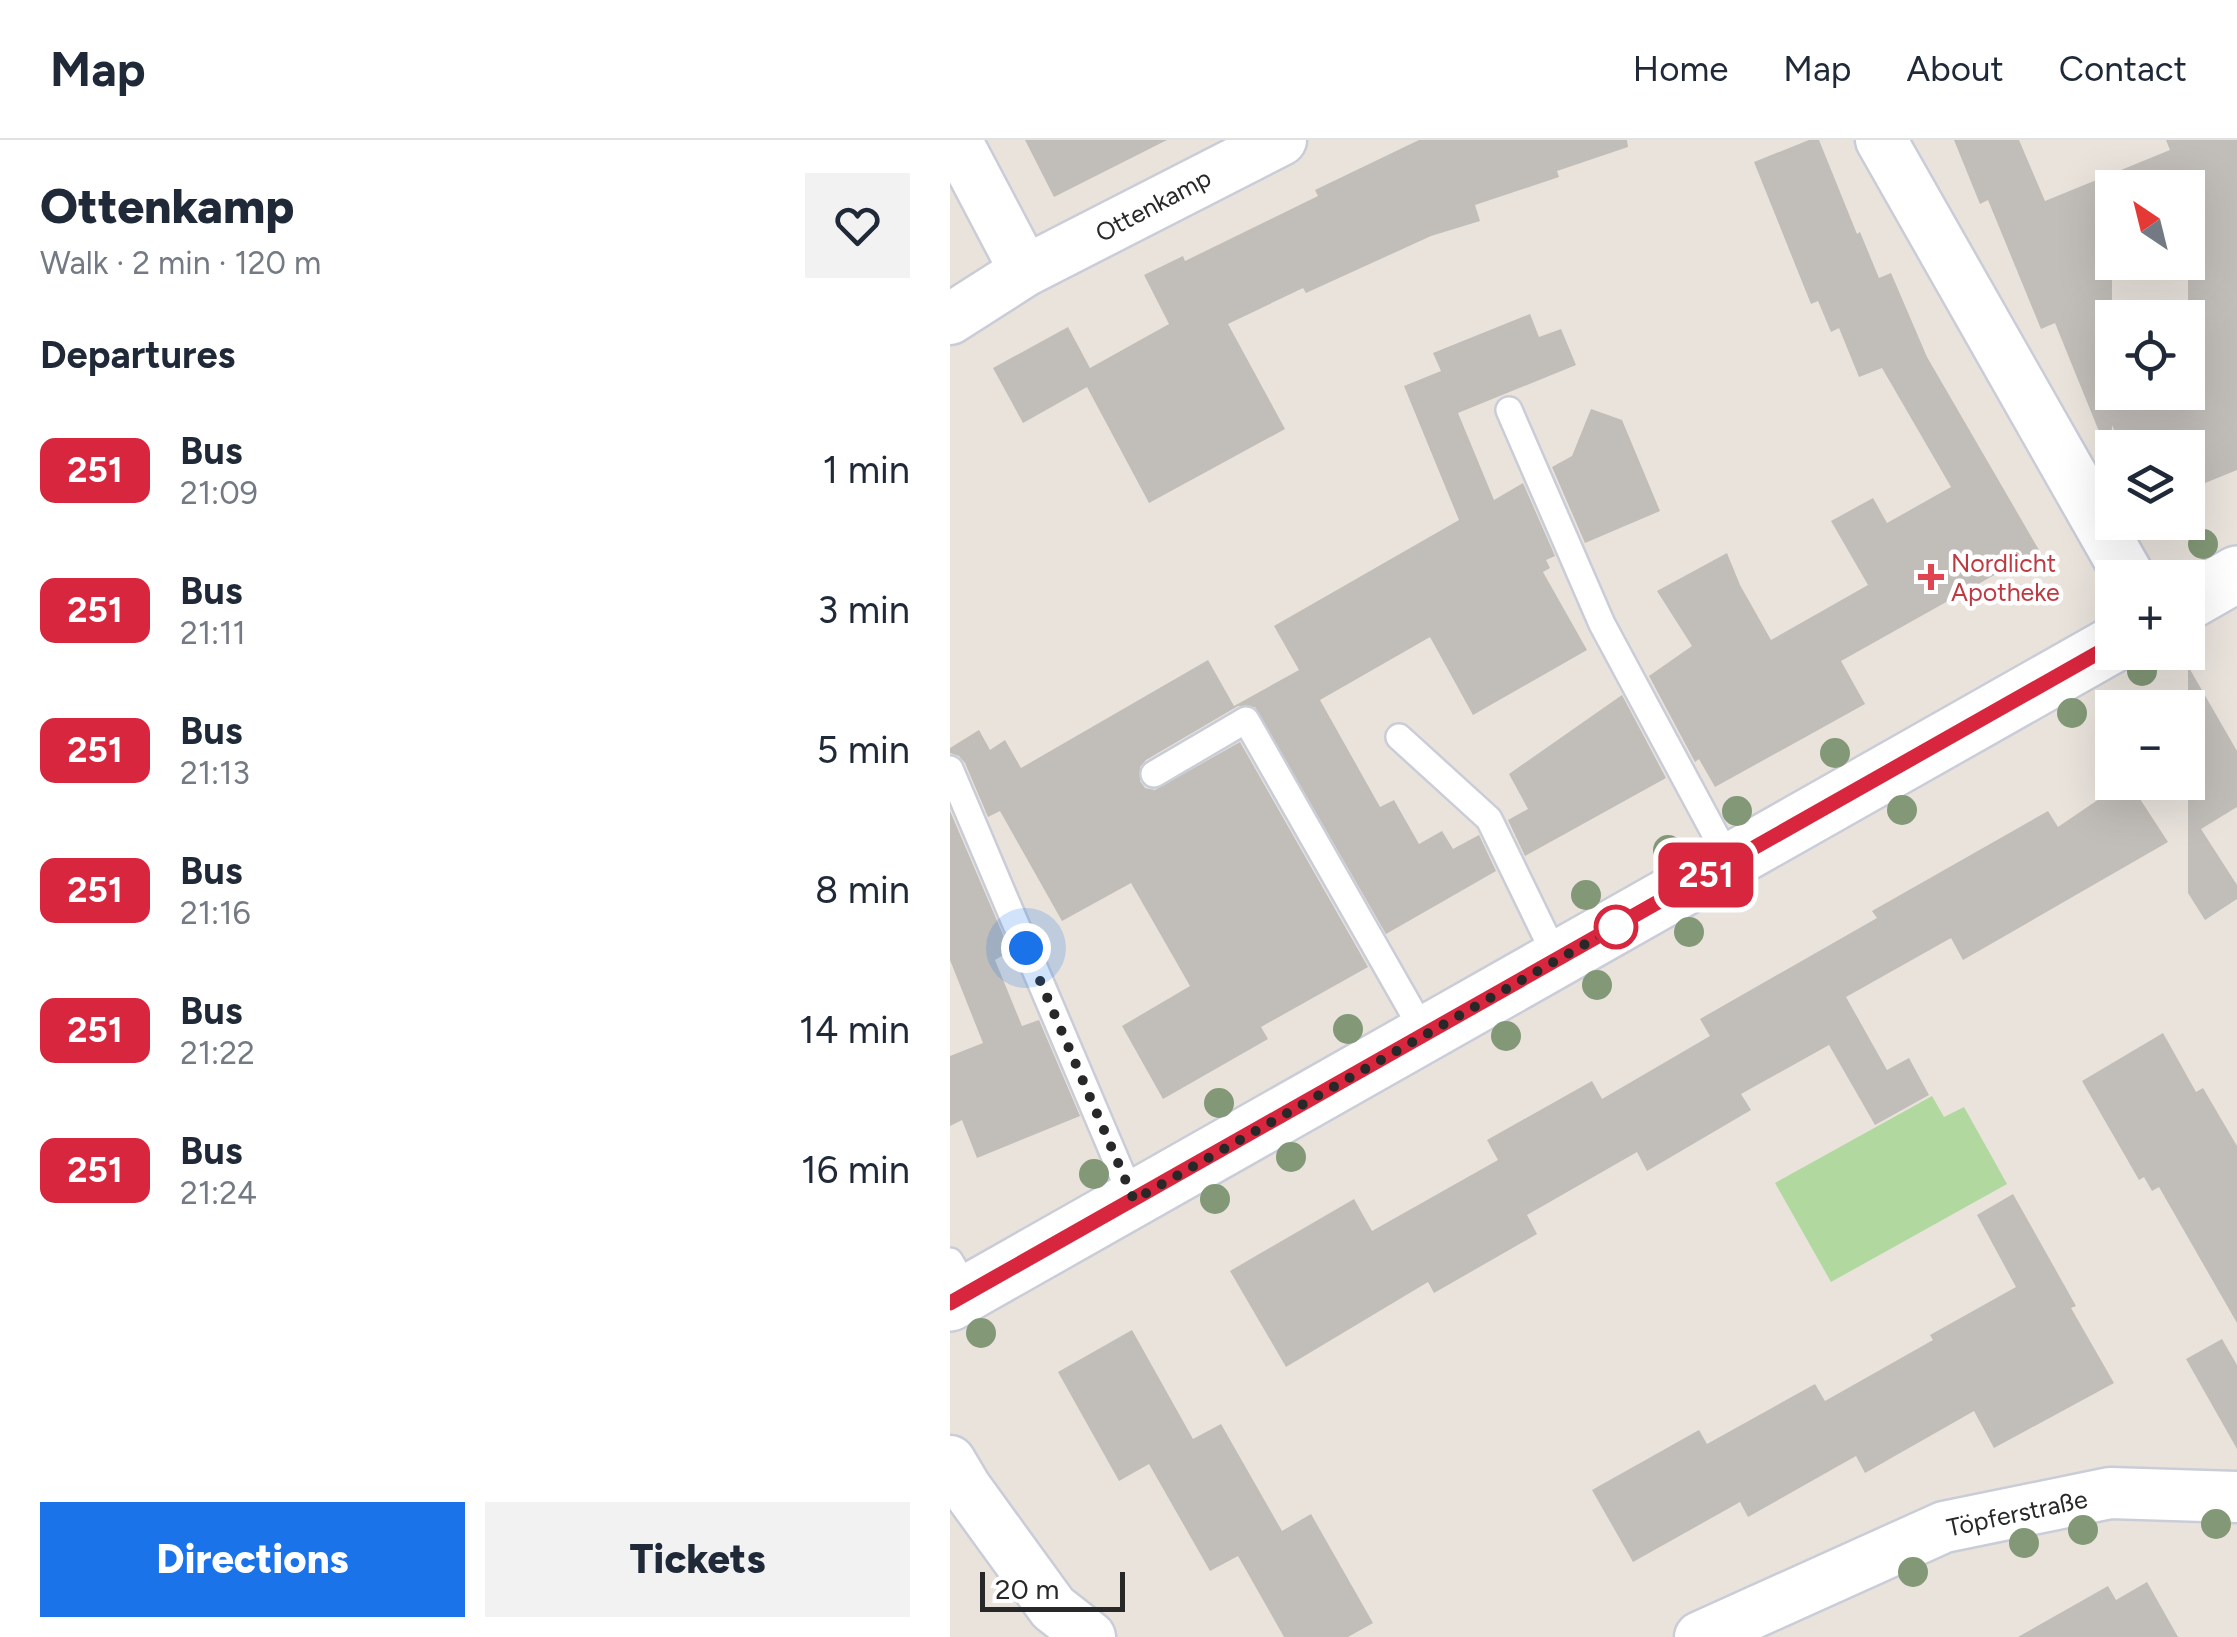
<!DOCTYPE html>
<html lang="en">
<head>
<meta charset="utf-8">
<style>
	:root { --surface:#fff; --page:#f2f2f3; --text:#1f2937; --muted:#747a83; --line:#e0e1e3; --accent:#1a73e8 }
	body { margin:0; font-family:Figtree,sans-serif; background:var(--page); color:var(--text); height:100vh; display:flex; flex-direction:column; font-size:38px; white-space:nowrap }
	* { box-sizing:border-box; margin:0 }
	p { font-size:32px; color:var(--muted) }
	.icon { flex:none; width:55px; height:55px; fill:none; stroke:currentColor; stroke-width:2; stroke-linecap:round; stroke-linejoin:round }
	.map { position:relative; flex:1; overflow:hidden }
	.sheet { display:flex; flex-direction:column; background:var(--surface); width:950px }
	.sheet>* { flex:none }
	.badge { padding:0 20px; border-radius:15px; font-size:35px; line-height:65px }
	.needle { width:65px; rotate:325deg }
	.controls { position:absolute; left:1145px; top:30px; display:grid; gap:20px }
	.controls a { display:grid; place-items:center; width:110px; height:110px; border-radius:0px; background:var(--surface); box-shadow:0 10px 40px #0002; font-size:50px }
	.scale { position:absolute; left:30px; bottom:25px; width:145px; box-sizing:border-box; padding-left:10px; border:5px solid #282828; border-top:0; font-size:28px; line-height:35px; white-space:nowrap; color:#282828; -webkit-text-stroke:8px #fff; paint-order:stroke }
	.you { position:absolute; width:50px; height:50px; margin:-25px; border:8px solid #fff; border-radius:50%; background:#1a73e8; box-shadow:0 0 0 15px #1a73e833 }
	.map>.badge { position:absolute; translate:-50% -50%; box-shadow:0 0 0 5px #fff }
	h2 { padding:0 40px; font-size:38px; line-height:90px }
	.round { display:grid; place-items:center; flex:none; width:105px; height:105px; border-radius:0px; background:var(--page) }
	.head { display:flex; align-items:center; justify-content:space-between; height:170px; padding:0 40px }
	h1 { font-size:48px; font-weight:800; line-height:75px }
	.button { display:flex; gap:20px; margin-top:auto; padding:20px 40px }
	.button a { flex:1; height:115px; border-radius:0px; background:var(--accent); color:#fff; font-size:40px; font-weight:800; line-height:115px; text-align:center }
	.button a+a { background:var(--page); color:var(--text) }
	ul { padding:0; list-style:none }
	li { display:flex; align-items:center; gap:30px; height:140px; padding:0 40px }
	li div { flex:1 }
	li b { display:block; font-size:38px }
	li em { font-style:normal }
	li .badge { min-width:110px; font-weight:700; text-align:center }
	header { display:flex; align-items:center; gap:60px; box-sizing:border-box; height:140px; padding:0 50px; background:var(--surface); border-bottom:2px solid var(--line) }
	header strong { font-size:48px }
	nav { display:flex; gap:55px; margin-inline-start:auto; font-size:35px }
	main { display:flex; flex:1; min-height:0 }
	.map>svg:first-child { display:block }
	.green { fill:#b1d99f }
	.building { fill:#c1bdb8; fill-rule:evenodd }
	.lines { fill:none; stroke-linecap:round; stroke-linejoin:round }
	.service-casing { stroke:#cacdd8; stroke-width:30 }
	.minor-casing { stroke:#cacdd8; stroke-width:55 }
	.tertiary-casing { stroke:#cacdd8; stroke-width:60 }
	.service { stroke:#fff; stroke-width:25 }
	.minor { stroke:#fff; stroke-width:50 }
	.tertiary { stroke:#fff; stroke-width:55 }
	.tree { fill:#829876 }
	.line-casing { stroke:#fff; stroke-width:22 }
	.line { stroke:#d7263d; stroke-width:15 }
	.walk { stroke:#282828; stroke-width:10; stroke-dasharray:0 18 }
	.health-dot { fill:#e0444e; stroke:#fff; stroke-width:4 }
	.stop-dot { fill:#fff; stroke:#d7263d; stroke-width:5 }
	.labels { text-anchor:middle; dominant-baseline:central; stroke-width:9; stroke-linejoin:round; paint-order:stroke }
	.street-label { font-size:25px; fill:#282828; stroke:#fff }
	.health-label { font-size:25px; fill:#be3a42; stroke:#fff; text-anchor:start }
</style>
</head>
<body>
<header>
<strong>Map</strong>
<nav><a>Home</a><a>Map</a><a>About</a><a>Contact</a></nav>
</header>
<main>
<section class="sheet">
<div class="head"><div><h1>Ottenkamp</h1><p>Walk · 2 min · 120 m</p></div><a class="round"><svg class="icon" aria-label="heart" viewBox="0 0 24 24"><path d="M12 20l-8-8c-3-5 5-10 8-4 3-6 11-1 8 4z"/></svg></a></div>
<h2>Departures</h2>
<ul>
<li><span class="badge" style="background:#d7263d;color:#fff">251</span><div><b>Bus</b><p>21:09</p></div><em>1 min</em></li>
<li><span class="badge" style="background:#d7263d;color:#fff">251</span><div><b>Bus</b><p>21:11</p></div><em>3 min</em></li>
<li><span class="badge" style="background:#d7263d;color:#fff">251</span><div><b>Bus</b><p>21:13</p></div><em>5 min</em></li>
<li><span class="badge" style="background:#d7263d;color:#fff">251</span><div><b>Bus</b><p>21:16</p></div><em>8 min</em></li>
<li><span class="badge" style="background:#d7263d;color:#fff">251</span><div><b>Bus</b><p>21:22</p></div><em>14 min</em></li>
<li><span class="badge" style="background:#d7263d;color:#fff">251</span><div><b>Bus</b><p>21:24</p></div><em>16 min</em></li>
</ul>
<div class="button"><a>Directions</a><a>Tickets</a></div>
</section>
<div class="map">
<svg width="1287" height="1497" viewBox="0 0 1287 1497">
	<rect width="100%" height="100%" fill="#e9e3dc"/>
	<path class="green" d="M982 956 994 977 1014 967 1057 1044 881 1142 825 1043Z"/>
	<path class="building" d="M75 0H217L104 57Z
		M469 0H677L678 7 607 31 609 37 525 65 530 81 481 96 356 153 353 148 278 184 335 289 199 363 137 247 73 283 43 228 118 187 140 228 219 184 194 135 233 116 235 121 368 56 365 50Z
		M859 0H869L907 94 910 92 929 138 941 133 977 217 1089 410 891 521 915 564 765 647 749 619 745 622 699 536 742 506 707 451 777 413 790 445 821 500 918 445 881 381 923 358 937 383 1001 347 932 228 909 237 889 188 881 192 868 161 861 164 804 22Z
		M1004 0H1069L1095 61 1220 10 1216 0H1287V330L1238 350V308H1172L1162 285 1161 321 1105 183 1091 189 1038 60 1030 64ZM1162 48H1238V252H1162Z
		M580 174 589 197 611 189 626 225 508 273 544 360 573 343 605 416 596 420 600 428 593 432 637 510 523 575 480 497 370 560 430 667 444 660 469 704 492 691 503 709 529 695 546 731 436 794 305 567 288 566 196 620 190 627V641L195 648 205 650 290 602 418 827 311 887 318 899 213 959 172 886 240 846 181 743 112 781 50 671 38 677 15 623 9 616 0 613V608L29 590 40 610 55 600 71 628 258 520 284 566 349 530 324 486 509 380 454 246 491 231 483 213Z
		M641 269 672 280 710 371 635 403 602 327 622 316Z
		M1238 526 1287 611V667L1251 689 1287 745V759L1255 780 1238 753Z
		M672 555 716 638 575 716 558 680 578 669 559 634Z
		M1174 642H1179L1218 702 1013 820 1001 798 896 857 937 930 959 918 979 955 925 985 879 905 791 954 801 970 697 1031 687 1012 577 1075 587 1094 484 1153 478 1142 336 1227 280 1131 404 1059 422 1091 548 1020 537 1000 642 941 652 959 760 896 750 879 927 778 922 771 1098 671 1108 687Z
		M0 671 60 811 45 820 72 886 89 880 130 976 27 1018 12 980 0 986V916L33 903 0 820Z
		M1213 893 1246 952 1253 948 1287 1006V1183L1209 1047 1202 1051 1194 1037 1189 1040 1132 941Z
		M1063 1054 1126 1166 1121 1168 1164 1243 1044 1308 1024 1271 915 1333 906 1316 798 1377 790 1362 683 1422 642 1350 749 1290 757 1304 865 1244 875 1261 983 1200 980 1195 1066 1147 1027 1075Z
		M182 1190 243 1299 271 1284 332 1391 361 1374 423 1483 398 1497H334L288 1416 260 1431 199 1324 169 1341 108 1232Z
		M1272 1199 1287 1225V1309L1236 1219Z
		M1197 1442 1228 1497H1068L1158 1446 1166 1460Z"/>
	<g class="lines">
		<defs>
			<path id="service" d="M559 270 652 484 780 722
				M449 597 539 679 607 819
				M0 629 183 1060
				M204 634 296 580 475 894
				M0 1121 18 1152"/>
			<path id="minor" d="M6 0 75 131
				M931 0 1180 438
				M0 179 75 131 331 0
				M0 1321 16 1348 103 1468 140 1497
				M750 1497 994 1387 1160 1353 1287 1357"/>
			<path id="tertiary" d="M1238 462 1287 434
				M0 1163 1162 505"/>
		</defs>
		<use href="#service" class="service-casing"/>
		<use href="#minor" class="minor-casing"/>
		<use href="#tertiary" class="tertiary-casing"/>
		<use href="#service" class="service"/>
		<use href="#minor" class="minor"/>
		<use href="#tertiary" class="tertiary"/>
	</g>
	<g class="tree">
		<circle cx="1253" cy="404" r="15"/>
		<circle cx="1192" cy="531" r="15"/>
		<circle cx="1122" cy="573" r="15"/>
		<circle cx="885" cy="613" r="15"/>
		<circle cx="952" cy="670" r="15"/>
		<circle cx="787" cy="671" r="15"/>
		<circle cx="718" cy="710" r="15"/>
		<circle cx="636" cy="755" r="15"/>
		<circle cx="739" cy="792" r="15"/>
		<circle cx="647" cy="845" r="15"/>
		<circle cx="398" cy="889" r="15"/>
		<circle cx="556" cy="896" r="15"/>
		<circle cx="269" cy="963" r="15"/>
		<circle cx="341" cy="1017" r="15"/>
		<circle cx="144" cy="1034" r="15"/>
		<circle cx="265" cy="1059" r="15"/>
		<circle cx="31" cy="1193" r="15"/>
		<circle cx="1266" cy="1384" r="15"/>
		<circle cx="1133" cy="1390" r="15"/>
		<circle cx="1074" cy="1403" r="15"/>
		<circle cx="963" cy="1432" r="15"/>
	</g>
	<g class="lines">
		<defs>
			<path id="line" d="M0 1163 1162 505"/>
		</defs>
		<use href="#line" class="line-casing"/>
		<use href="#line" class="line"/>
		<path class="walk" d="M76 808 184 1060 676 781 666 787"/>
	</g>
	<path class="health-dot" d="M976 422h10v10h10v10h-10v10h-10v-10h-10v-10h10z"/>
	<circle class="stop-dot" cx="666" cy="787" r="20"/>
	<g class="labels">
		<g class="street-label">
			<text transform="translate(203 65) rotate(-28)">Ottenkamp</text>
			<text transform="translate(1067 1373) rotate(-12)">Töpferstraße</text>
		</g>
		<g class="health-label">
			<text x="1001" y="423">Nordlicht<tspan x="1001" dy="29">Apotheke</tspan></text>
		</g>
	</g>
</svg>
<div class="controls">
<a><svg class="needle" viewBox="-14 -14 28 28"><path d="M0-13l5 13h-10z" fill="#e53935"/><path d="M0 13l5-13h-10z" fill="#747a83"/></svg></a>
<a><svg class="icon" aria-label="locate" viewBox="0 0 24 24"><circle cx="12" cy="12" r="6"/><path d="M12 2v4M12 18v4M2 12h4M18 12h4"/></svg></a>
<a><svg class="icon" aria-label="layers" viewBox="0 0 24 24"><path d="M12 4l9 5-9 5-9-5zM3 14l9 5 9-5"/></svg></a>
<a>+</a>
<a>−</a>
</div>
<div class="scale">20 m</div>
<div class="you" style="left:76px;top:808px"></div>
<b class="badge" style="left:756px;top:735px;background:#d7263d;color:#fff">251</b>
</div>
</main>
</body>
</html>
